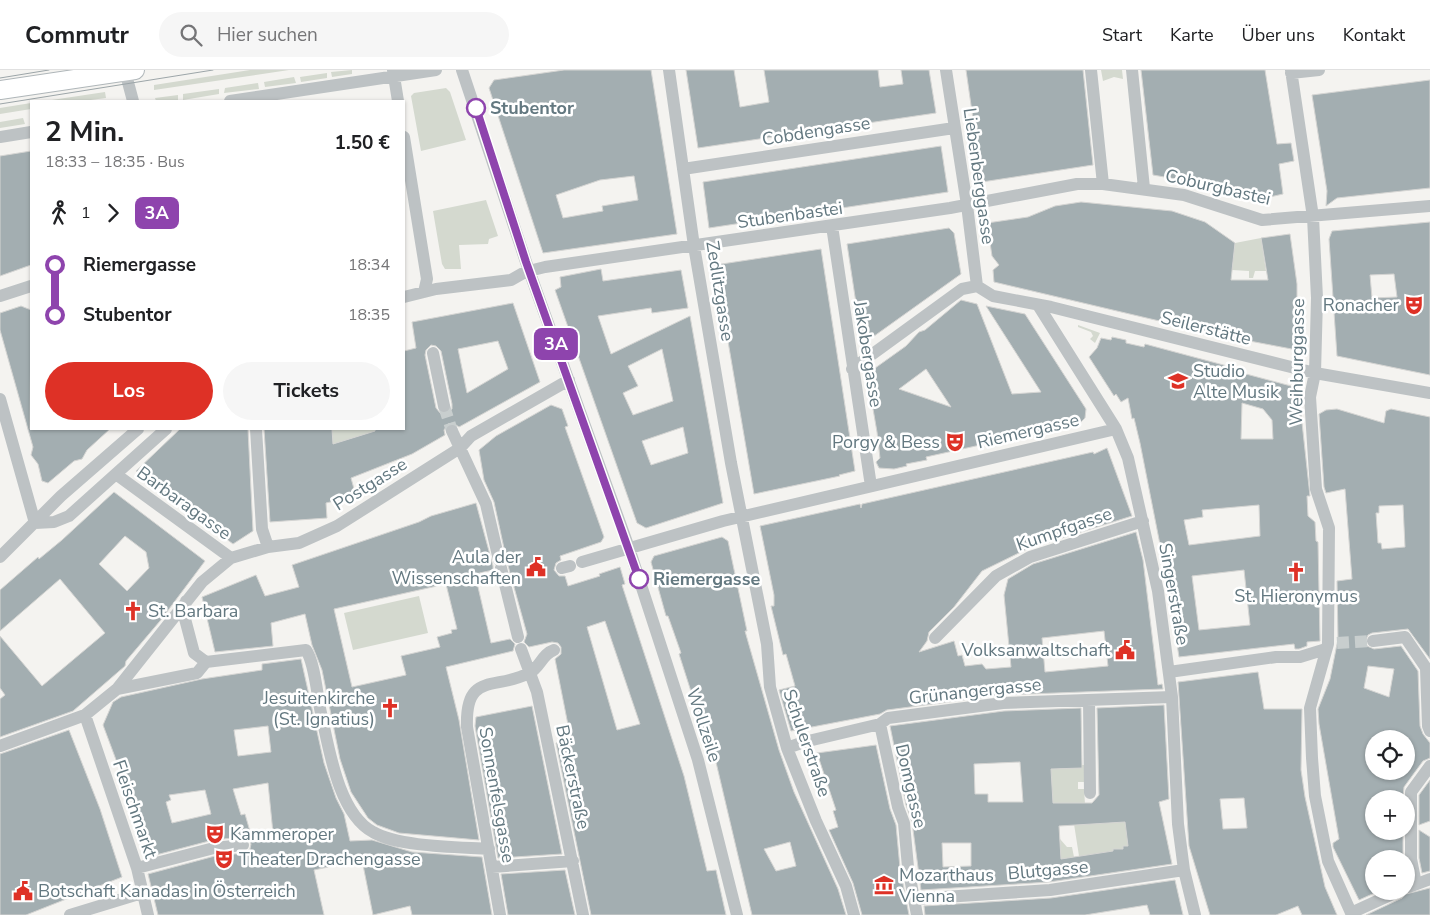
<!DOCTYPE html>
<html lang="de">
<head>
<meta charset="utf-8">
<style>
	:root { --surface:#fff; --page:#f6f6f6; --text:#202124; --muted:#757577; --line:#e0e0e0; --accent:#de3126 }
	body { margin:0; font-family:"Nunito Sans",sans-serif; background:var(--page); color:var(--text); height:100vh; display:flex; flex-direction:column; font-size:19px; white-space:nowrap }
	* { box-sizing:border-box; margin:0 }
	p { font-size:16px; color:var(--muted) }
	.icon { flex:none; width:28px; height:28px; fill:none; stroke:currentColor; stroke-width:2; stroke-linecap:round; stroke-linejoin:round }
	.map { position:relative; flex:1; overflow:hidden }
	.side { position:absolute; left:30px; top:30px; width:375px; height:330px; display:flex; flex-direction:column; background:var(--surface); border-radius:0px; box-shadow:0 1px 4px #0004 }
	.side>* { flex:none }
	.badge { padding:0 10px; border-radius:8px; font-size:18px; line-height:32px }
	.fabs { position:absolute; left:1365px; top:660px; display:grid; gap:10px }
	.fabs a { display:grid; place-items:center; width:50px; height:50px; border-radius:50%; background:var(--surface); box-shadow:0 1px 4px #0004; font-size:25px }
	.map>.badge { position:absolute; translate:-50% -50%; box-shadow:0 0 0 2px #fff }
	.legs { display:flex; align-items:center; gap:8px; height:55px; padding:0 15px; font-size:16px }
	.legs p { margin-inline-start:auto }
	.head { display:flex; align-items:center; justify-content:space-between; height:85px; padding:0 15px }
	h1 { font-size:28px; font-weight:700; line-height:38px }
	.cta { display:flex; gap:10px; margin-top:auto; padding:10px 15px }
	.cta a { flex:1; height:58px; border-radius:30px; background:var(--accent); color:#fff; font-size:20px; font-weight:700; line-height:58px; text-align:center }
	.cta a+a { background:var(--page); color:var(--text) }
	ul { padding:0 15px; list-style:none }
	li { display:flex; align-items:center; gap:18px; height:50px; font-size:19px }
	li i { display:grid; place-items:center; width:8px; height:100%; margin:0 6px; background:currentColor }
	li i::after { content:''; width:12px; height:12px; margin:-6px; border:4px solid; border-radius:50%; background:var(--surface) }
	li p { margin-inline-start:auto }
	li:first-child i { background:linear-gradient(#0000 50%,currentColor 0) }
	li:last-child i { background:linear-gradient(currentColor 50%,#0000 0) }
	header { display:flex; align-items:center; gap:30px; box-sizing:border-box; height:70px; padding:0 25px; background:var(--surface); border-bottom:1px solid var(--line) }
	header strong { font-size:24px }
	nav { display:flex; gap:28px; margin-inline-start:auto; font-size:18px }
	.search { width:350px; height:45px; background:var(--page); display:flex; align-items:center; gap:12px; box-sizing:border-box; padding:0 18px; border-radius:28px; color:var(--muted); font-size:19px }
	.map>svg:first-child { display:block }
	.green { fill:#d4d9cf }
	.building { fill:#a3aeb1; stroke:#d5d5d3; fill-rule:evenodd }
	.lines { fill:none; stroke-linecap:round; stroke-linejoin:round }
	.street-tunnel { stroke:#c8cece; stroke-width:12; stroke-dasharray:12 6; stroke-linecap:butt }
	.secondary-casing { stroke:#afb6b9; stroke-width:20 }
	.street { stroke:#bdc2c4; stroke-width:12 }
	.secondary { stroke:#fff; stroke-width:18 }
	.tram { stroke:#9ca5a8; stroke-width:1 }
	.line-1-casing { stroke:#fff; stroke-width:11 }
	.line-1 { stroke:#8e44ad; stroke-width:8 }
	.stop-1-dot { fill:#fff; stroke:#8e44ad; stroke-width:2.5 }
	.labels { text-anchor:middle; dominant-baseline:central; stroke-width:5; stroke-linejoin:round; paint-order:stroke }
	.stop-label { font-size:18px; font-weight:bold; fill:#637880; stroke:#fff; text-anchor:start }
	.street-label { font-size:18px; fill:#637880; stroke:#fff }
	.poi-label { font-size:18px; fill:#637880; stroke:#fff; text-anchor:start }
</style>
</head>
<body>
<header>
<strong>Commutr</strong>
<div class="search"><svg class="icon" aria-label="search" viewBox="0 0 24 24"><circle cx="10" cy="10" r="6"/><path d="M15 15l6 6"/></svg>Hier suchen</div>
<nav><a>Start</a><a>Karte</a><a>Über uns</a><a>Kontakt</a></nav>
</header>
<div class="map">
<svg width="1430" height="845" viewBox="0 0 1430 845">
	<rect width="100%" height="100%" fill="#f4f3f0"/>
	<path class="green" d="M250 0H289L154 20V15Z
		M352 0V4L332 7 331 2Z
		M1101 0H1122L1123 9 1114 7 1103 11Z
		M327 3V8L301 12 300 7Z
		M294 7 296 13 265 17 264 12Z
		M258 13 259 19 224 23 225 18Z
		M446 18 450 22 466 70 421 81 411 26 414 23Z
		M219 19V24L183 30V24Z
		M105 22 106 28 83 31H45Z
		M178 25V31H156L155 28Z
		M31 33V39L0 44V38Z
		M23 48 25 54 0 58V52Z
		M486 130 498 166 489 169 488 174 459 175 461 199H445L442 194 433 141Z
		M1261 168 1266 201H1255L1253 208H1249V201L1232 200 1235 173Z
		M1078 255 1100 263 1095 273 1090 269 1093 266 1091 262 1078 257Z
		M332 359H375V361L333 374Z
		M419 526 428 563 353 580 344 543Z
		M1081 695H1084V712H1078V719H1084L1085 734 1053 733 1050 696 1060 699 1081 698Z
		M1126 752 1128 776H1123V779H1113V784L1079 786 1074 754Z
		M1060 769 1067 777H1072L1074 787 1061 789Z"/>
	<path class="building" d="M564 0H651L677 164 543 183 489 18 494 10ZM634 106 638 130 602 136 603 141 563 148 556 125 600 110Z
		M686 0H734L740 37 769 32 764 0H878L880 17 903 14 901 0H929L936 43 698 78Z
		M966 0H1083L1093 95 982 112Z
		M1141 0H1265L1277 74 1291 73 1294 91 1279 94 1283 124 1261 129 1242 127 1199 113 1153 105Z
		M1430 10V118L1337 128 1326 136 1327 121 1312 25Z
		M941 76 948 122 709 158 703 112Z
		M31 81V195L0 206V86Z
		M1081 132 1172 141 1205 152 1235 173 1231 210H1268L1261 168 1290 164 1297 214V280L1223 266 994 212 993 200 999 195 992 186 987 153 1028 147 1055 136Z
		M1430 152V305L1337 286 1329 169 1332 161ZM1394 204 1397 227 1372 228 1370 205Z
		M949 158 954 163 961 204 870 269 861 266 847 174Z
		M821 179 855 401 839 405 840 406 754 424 715 195Z
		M601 199 603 211 681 200 688 238 652 243 651 238 598 246 611 284 690 246 723 433 646 458 637 453 555 220 561 217 560 207ZM662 279 673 331 633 345 623 323 638 316 628 296ZM683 357 688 383 651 395 642 371Z
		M961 230 977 234 1012 324 1041 322 986 236 1025 244 1086 339 1085 348 1080 353 926 387 927 390 906 394 907 396 894 399 879 398 876 392 880 388 877 362 868 310 864 306 906 276 919 262 925 260ZM926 299 951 337 899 319Z
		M513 233 540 312 459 357 453 353 448 354 444 360 445 365 412 384 351 408 356 426 326 433 327 448 270 452 264 359H332L333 374 375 361V359H404V281L416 278 412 252ZM498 271 508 299 467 323 458 279ZM431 275 436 276 441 281 452 334V339L446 344H441L436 338 425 285 426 280Z
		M21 236 31 240 30 359H110L87 380 82 389 74 391 48 413 42 411 38 394 31 385 33 377 0 260V243Z
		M1112 267 1126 270V273L1144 277 1145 274 1231 297V300L1291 316 1299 325 1310 426H1307L1308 446 1315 452 1316 471 1318 472 1320 571 1307 572V576L1299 579H1295L1294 574 1179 587 1167 510 1140 373 1134 348 1132 349 1128 328 1121 332 1116 324 1114 326 1089 287 1097 278 1101 268 1111 270ZM1242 333 1263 339 1272 350 1273 369H1241ZM1259 435 1260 466 1189 475 1184 450 1203 447 1202 440ZM1244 500 1250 555 1199 560 1192 506Z
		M551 335 562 339 568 356 565 357 604 467 601 472 560 486 561 490 556 493 554 500 559 506H565L568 516 600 506 599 504 620 497 625 514 622 515 684 706 707 801 716 800 726 845H591L556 673 571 670 555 589 561 584V577L558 573 552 572 529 577 524 572 527 564 507 492 494 432 484 410 479 380 496 366ZM605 551 640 654 617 660 587 557Z
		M1337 339 1384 353 1386 341 1391 339 1430 347V589L1408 559 1372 563 1368 565 1365 572 1367 576 1374 579 1401 576 1418 601 1420 656 1423 664 1430 673V688L1423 691 1404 717 1403 729H1374V761H1403V789H1374V821H1379L1359 830 1333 777V773L1339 769 1319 654 1318 639 1330 609 1338 569 1337 511 1352 509 1345 419 1326 423 1324 417 1319 344 1326 340ZM1403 435 1405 477 1382 479 1381 473H1378L1376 443H1379V436ZM1368 596 1394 599 1389 627 1364 618ZM1374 669H1406V701H1374Z
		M180 359H248L253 461 233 474 136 401Z
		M1107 378 1132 446 1027 479 982 501 954 537 929 562 927 571 919 582 954 571 958 586 962 585 965 596 982 594 986 599 1011 597 1004 525 1008 509 1033 494 1136 462 1143 490 1158 615 1162 614 1163 619 1002 625 887 640 880 644 791 661 779 620 795 616 786 584 783 585 771 536H774V525L760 456 860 434 861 438 862 434 1093 382 1094 384ZM1104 561 1108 596 1045 602 1042 568Z
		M114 422 205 491 160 551 126 591 125 596 73 641 0 667V629L5 625 0 618V566L42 616 105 563 60 509 0 561V520L38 487 39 489 62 470ZM125 466 146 482 149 498 127 521 99 494Z
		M476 433 493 496V500L475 504 491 573 510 569 515 574 513 581 446 597 459 650 479 770 399 763 377 755 368 748 351 722 340 689 322 600 312 575 305 544 271 553 273 576 215 582 202 527 256 505 265 526 299 517 292 495 419 452 431 446ZM446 514 457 559 451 560 452 563 437 567 440 577 401 586 406 605 352 617 334 539Z
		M722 467 728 471 747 561H745L779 680 794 722 838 819 846 845H752L715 688 707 661 704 662 679 584 681 583 668 546H666L651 492 654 486ZM790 772 796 796 776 801 764 779Z
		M301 589 324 693 336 728 344 744 350 771 372 770 412 782 482 787 492 845H412L410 836 373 845 362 790 314 800 324 845H158L148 804 215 786 244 783 250 779 251 774 249 770 243 767 213 770 152 786 103 655 113 632 121 627 202 609 262 600V594ZM268 656 271 682 238 686 234 660ZM268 713 273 763 251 765 245 744 241 745 233 719ZM205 720 211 744 172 753 166 732 171 730 169 725Z
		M1258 602 1264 639H1302L1301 700 1305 727 1325 817 1337 845H1302L1298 836 1276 845H1210L1189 776 1178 612ZM1244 728 1247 758 1223 759 1220 729Z
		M1164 635 1169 729 1159 732 1172 794 1049 812 921 820 912 752 906 735 890 656 1004 641 1081 638 1082 698 1051 699 1053 733H1092L1099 725 1097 638ZM1020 692 1023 732H988V724H975L974 694ZM1125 752 1128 776H1123V779H1113V781L1061 789 1059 756ZM942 773H971V796L943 797Z
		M532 636 562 784 498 788 475 656 476 647Z
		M69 660 100 739 122 807 26 845H0V684Z
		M876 675 890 739 896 755 900 798 909 845H862L853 813 829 760 838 757 833 741 836 740 817 683Z
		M1430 710V751L1419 755V725Z
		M1419 760 1430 767V801L1422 803 1419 788Z
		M565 800 575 845H508L501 804Z
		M1175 810 1183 845H1150L1147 835 1085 845H925L924 836 1051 828Z
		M1430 818V845H1366L1402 828 1406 824Z"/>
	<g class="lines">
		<path class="street-tunnel" d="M444 336 452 361
			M1337 573 1373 571"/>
		<defs>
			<path id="secondary" d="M0 20 135 0"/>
		</defs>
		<use href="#secondary" class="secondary-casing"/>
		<path class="street" d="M393 0 398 31
			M462 0 526 192 629 478 698 690 737 845
			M669 0 694 176 731 393 767 574 770 617 787 678 816 751 846 816 854 845
			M946 0 967 135 977 216
			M1091 0 1103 114
			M1132 0 1144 118
			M1291 0 1313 147 1317 228 1315 303 1310 327 1316 419 1329 458 1328 574 1310 638 1312 688 1315 726 1328 791 1352 845
			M125 1 133 31
			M1291 3 1319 0
			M230 31 436 0
			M0 67 31 62
			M404 67 427 209 424 222
			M683 99 954 58
			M832 156 871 416
			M977 216 993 226 1051 237 1315 303 1430 323
			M0 226 31 216
			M404 227 436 219 511 210 525 202 545 197 950 138 1077 114H1103L1184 125 1262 150 1430 136
			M1038 235 1116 359 1128 388 1158 521 1172 627 1178 754 1184 800 1195 845
			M433 283 444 336
			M852 299 962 219 977 216
			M0 329 35 453
			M256 359 262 459 268 477
			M452 361 486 434 499 490
			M117 405 231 488
			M35 453 54 452 69 446 166 359
			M0 487 61 426 138 359
			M582 492 723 451 1116 359
			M501 498 518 567
			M562 498 570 496
			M186 531 184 545 194 583 206 592
			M935 568 996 506 1030 487 1143 451
			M1373 571 1405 567 1426 598 1428 656 1430 661
			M521 579 537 622 583 845
			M206 592 306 580C315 593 317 626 321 643 329 678 338 743 373 762 398 777 459 777 489 779
			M1169 602 1276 587H1300L1326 579
			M117 619 197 603 206 592
			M1089 630 1090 723
			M85 645 137 798 148 845
			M880 654 898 737 904 753 908 797 917 845
			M0 676 85 645 117 619 202 512 231 488 268 477 299 473 337 456 460 378 471 366 569 310
			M787 678 804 672 880 654 888 648 1003 633 1172 627
			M492 797 573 791
			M137 798 214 778 243 775
			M1416 814 1411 789V722L1430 696
			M1409 817 1430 809
			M914 829 1050 820 1184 800
			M1351 843 1399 821
			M70 845 142 823
			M500 845 467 657C465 601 495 621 529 603 540 598 542 584 554 580"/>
		<use href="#secondary" class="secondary"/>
		<path class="tram" d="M0 8 49 0
			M0 34 213 0"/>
	</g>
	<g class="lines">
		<defs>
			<path id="line-1" d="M476 38 526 192 639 509"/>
		</defs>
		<use href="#line-1" class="line-1-casing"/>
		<use href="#line-1" class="line-1"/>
	</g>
	<defs>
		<symbol id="theatre-bare" viewBox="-9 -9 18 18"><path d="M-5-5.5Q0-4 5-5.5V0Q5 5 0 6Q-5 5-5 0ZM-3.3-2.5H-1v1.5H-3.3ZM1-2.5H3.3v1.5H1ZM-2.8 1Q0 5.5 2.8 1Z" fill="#de3126" stroke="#fff" stroke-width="2.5" paint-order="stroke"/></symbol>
		<symbol id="university-bare" viewBox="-9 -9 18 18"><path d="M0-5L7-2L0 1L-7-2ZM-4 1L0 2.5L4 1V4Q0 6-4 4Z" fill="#de3126" stroke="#fff" stroke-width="2.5" paint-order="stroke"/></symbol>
		<symbol id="civic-bare" viewBox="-9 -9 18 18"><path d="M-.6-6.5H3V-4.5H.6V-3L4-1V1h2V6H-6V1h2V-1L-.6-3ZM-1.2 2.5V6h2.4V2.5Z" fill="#de3126" stroke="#fff" stroke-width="2.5" paint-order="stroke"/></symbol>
		<symbol id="church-bare" viewBox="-9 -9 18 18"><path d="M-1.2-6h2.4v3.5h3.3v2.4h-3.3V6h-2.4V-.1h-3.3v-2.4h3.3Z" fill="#de3126" stroke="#fff" stroke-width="2.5" paint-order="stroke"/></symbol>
		<symbol id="museum-bare" viewBox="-9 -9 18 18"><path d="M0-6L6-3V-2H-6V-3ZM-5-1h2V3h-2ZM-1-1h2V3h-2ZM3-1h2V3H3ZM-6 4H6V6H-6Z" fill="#de3126" stroke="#fff" stroke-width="2.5" paint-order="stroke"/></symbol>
	</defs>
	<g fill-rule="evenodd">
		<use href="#theatre-bare" x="1400" y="221" width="28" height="28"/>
		<use href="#university-bare" x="1164" y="297" width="28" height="28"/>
		<use href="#theatre-bare" x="941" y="358" width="28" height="28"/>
		<use href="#civic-bare" x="522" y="483" width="28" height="28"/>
		<use href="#church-bare" x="1282" y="488" width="28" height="28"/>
		<use href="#church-bare" x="119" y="527" width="28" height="28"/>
		<use href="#civic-bare" x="1111" y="566" width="28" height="28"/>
		<use href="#church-bare" x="376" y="624" width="28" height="28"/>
		<use href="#theatre-bare" x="201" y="750" width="28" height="28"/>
		<use href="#theatre-bare" x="210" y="775" width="28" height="28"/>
		<use href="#museum-bare" x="870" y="801" width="28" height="28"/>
		<use href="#civic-bare" x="9" y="807" width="28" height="28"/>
	</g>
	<g class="stop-1-dot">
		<circle cx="476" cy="38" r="9"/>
		<circle cx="639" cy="509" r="9"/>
	</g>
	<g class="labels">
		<g class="stop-label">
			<text x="490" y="38">Stubentor</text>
			<text x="653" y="509">Riemergasse</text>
		</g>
		<g class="street-label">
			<text transform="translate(816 61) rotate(-9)">Cobdengasse</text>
			<text transform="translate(979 106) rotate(82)">Liebenberggasse</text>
			<text transform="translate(1218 117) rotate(13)">Coburgbastei</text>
			<text transform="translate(790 145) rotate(-8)">Stubenbastei</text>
			<text transform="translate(720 221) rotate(81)">Zedlitzgasse</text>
			<text transform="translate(1206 258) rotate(14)">Seilerstätte</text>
			<text transform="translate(868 284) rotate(81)">Jakobergasse</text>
			<text transform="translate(1297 292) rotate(-89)">Weihburggasse</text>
			<text transform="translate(1028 361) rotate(-13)">Riemergasse</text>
			<text transform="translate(370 414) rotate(-32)">Postgasse</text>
			<text transform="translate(184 433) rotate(36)">Barbaragasse</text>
			<text transform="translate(1064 459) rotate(-19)">Kumpfgasse</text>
			<text transform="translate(1174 524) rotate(80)">Singerstraße</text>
			<text transform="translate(975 621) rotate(-6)">Grünangergasse</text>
			<text transform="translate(704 655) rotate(72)">Wollzeile</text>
			<text transform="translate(807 673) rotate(71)">Schulerstraße</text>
			<text transform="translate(573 707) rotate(78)">Bäckerstraße</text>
			<text transform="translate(911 716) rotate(77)">Domgasse</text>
			<text transform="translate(497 725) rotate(80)">Sonnenfelsgasse</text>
			<text transform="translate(135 739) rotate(71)">Fleischmarkt</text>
			<text transform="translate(1048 800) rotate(-5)">Blutgasse</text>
		</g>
		<g class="poi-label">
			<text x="1399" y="235" text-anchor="end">Ronacher</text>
			<text x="1193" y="301">Studio<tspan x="1193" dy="21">Alte Musik</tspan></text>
			<text x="940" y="372" text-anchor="end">Porgy &amp; Bess</text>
			<text x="521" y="487" text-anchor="end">Aula der<tspan x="521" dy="21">Wissenschaften</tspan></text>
			<text x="1296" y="526" text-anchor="middle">St. Hieronymus</text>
			<text x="148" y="541">St. Barbara</text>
			<text x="1110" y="580" text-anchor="end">Volksanwaltschaft</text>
			<text x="375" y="628" text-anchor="end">Jesuitenkirche<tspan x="375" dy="21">(St. Ignatius)</tspan></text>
			<text x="230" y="764">Kammeroper</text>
			<text x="239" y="789">Theater Drachengasse</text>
			<text x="899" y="805">Mozarthaus<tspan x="899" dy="21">Vienna</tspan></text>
			<text x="38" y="821">Botschaft Kanadas in Österreich</text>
		</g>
	</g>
</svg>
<div class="fabs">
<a><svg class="icon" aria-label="locate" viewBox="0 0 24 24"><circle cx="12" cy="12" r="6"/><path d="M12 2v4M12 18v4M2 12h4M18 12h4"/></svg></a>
<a>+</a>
<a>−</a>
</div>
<b class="badge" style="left:556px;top:274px;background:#8e44ad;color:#fff">3A</b>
<section class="side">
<div class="head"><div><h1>2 Min.</h1><p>18:33 – 18:35 · Bus</p></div><b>1.50 €</b></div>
<div class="legs"><svg class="icon" aria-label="walk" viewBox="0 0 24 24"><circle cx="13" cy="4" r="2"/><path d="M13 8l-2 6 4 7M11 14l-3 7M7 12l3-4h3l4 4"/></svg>1<svg class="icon" aria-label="forward" viewBox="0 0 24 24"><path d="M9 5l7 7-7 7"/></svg><b class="badge" style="background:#8e44ad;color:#fff">3A</b></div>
<ul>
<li><i style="color:#8e44ad"></i><b>Riemergasse</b><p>18:34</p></li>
<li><i style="color:#8e44ad"></i><b>Stubentor</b><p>18:35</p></li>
</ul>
<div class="cta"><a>Los</a><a>Tickets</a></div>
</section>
</div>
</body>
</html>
